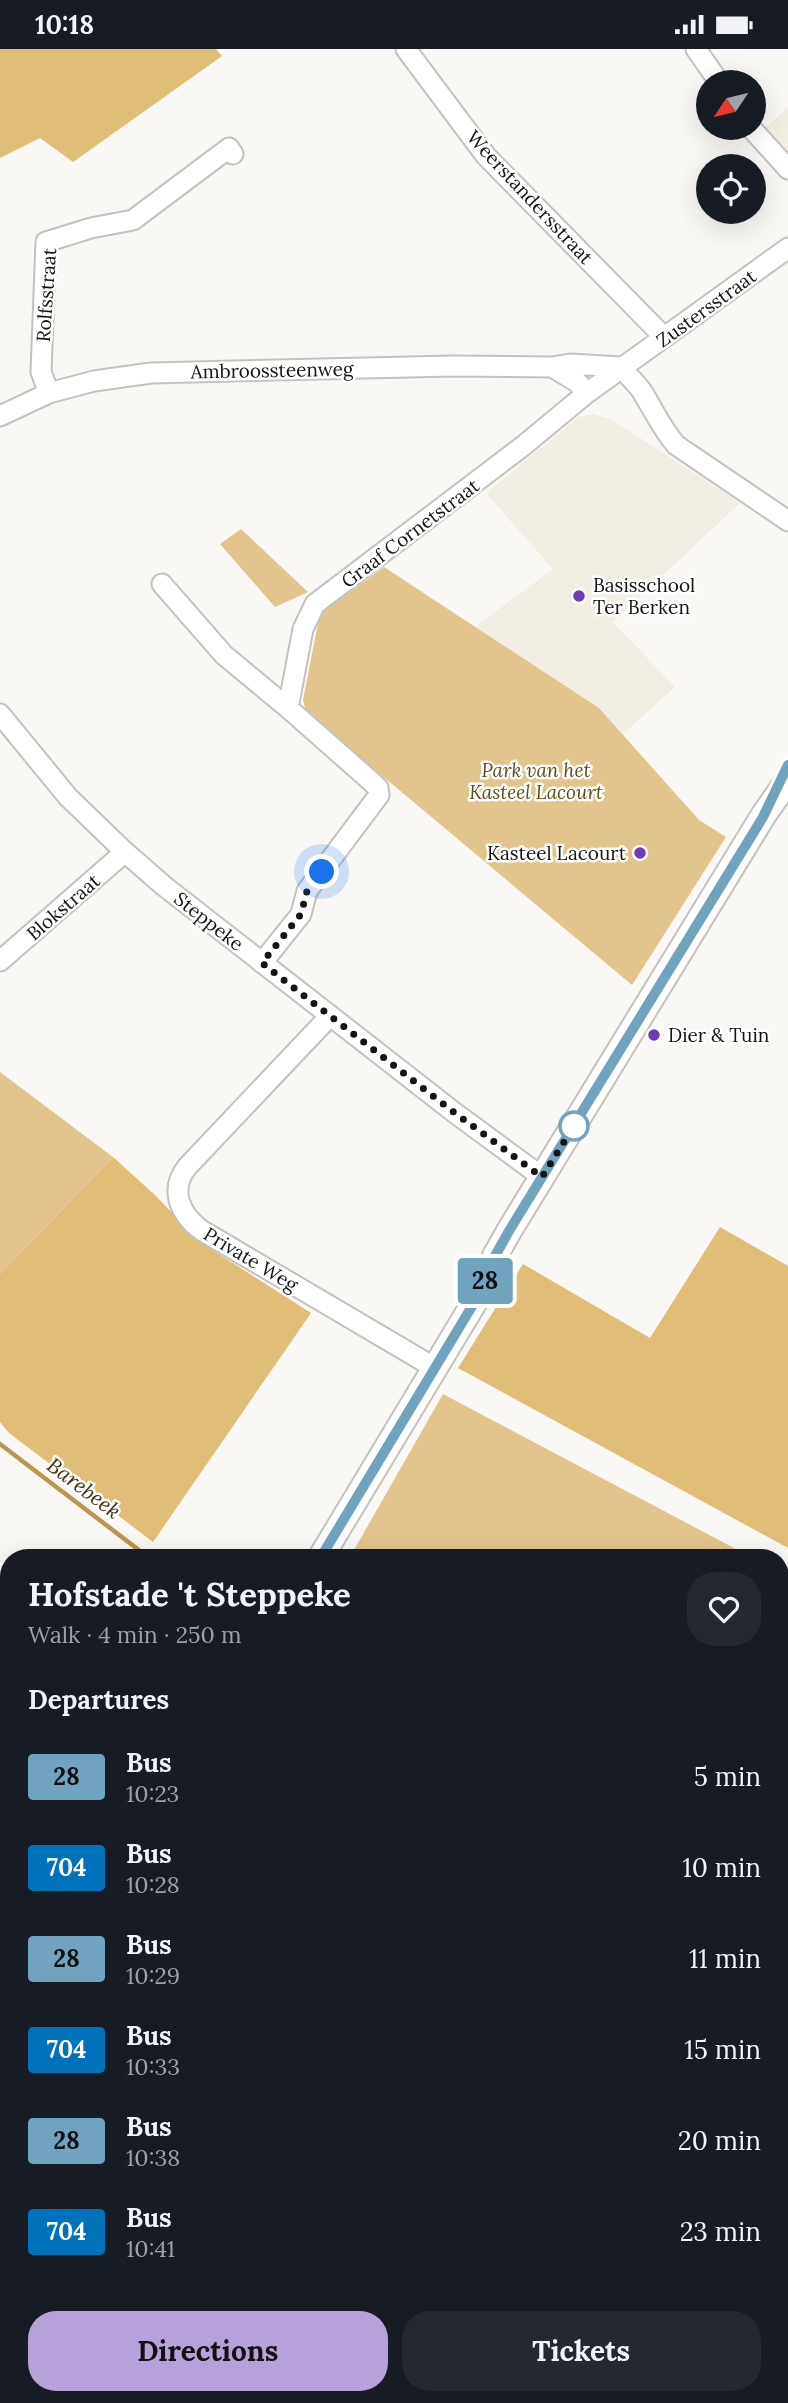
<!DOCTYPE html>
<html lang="en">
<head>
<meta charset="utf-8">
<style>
	:root { --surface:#171b24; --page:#242831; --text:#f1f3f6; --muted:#9ea1a6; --accent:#b6a1d8 }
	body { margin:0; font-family:Lora,serif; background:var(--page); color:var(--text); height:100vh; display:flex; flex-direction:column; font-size:26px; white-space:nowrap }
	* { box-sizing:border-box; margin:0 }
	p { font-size:23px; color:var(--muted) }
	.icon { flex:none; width:38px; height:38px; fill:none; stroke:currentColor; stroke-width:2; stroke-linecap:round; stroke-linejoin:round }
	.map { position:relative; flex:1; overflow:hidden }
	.drawer { position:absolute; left:0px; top:1500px; width:789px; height:856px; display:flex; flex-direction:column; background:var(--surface); border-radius:28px 28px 0 0; box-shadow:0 7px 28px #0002 }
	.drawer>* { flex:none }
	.badge { padding:0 14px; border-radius:5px; font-size:24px; line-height:46px }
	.needle { width:46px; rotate:235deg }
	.controls { position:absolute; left:696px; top:21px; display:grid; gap:14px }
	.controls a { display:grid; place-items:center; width:70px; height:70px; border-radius:50%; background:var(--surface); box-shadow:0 7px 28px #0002; font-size:35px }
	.you { position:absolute; width:35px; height:35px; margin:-18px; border:5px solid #fff; border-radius:50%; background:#1a73e8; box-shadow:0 0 0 10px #1a73e833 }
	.map>.badge { position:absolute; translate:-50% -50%; box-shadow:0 0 0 4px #fff }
	h2 { padding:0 28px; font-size:26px; line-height:63px }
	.round { display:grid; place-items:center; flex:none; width:74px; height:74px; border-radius:28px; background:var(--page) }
	.head { display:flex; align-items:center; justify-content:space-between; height:119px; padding:0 28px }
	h1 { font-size:33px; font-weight:800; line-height:52px }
	.cta { display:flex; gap:14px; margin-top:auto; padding:14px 28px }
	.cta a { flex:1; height:80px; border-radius:28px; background:var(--accent); color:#111; font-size:28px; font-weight:800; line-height:80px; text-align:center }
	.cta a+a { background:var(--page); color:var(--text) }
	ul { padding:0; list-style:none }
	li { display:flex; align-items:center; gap:21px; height:91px; padding:0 28px }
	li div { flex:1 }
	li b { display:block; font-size:26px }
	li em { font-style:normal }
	li .badge { min-width:77px; font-weight:700; text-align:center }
	.status { display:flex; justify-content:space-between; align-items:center; height:49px; padding:0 35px; background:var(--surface); direction:ltr }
	.status svg { height:19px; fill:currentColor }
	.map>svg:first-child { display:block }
	.built { fill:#f3eee3 }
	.green { fill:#e1c58c }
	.forest { fill:#e1be77 }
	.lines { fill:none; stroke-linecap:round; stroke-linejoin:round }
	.stream { stroke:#ba9751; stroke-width:4.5 }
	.minor-casing { stroke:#c4c2bf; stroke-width:23 }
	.major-casing { stroke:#c4c2bf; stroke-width:28 }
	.minor { stroke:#fff; stroke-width:19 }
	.major { stroke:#fff; stroke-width:24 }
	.line-casing { stroke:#fff; stroke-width:16 }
	.line { stroke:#70a3bd; stroke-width:10 }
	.walk { stroke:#151413; stroke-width:7; stroke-dasharray:0 12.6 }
	.poi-dot { fill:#6e3db4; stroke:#fff; stroke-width:2.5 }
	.stop-dot { fill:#fff; stroke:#70a3bd; stroke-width:3.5 }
	.labels { text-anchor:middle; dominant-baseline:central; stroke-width:5; stroke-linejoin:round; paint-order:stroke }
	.street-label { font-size:19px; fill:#151413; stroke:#fff }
	.poi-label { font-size:19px; fill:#151413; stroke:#fff; text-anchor:start }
	.park-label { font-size:19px; font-style:italic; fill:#634b14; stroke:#fff }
	.water-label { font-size:21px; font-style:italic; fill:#423314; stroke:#fff }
</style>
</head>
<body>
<div class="status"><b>10:18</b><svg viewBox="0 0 49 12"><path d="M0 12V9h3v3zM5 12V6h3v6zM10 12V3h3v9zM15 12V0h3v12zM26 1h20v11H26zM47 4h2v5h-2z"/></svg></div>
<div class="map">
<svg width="788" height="2354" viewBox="0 0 788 2354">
	<rect width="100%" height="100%" fill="#faf8f5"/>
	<path class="built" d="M788 58V108L764 81Z
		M592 365 611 370 740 454 613 573 675 638 623 685 599 659 475 578 553 520 486 444 570 375 579 368Z"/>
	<path class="green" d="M241 480 308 543 275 558 220 495Z
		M384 518 599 659 699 771 726 788 632 936 306 663 303 651 319 569 318 566Z
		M0 1023 113 1108 0 1225Z
		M443 1345 751 1508H350Z
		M781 1524 788 1528V2312L780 2305Z
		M9 2029V2078L0 2059V2035Z"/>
	<path class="forest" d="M0 0H216L222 7 73 113 40 89 0 109Z
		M113 1108 155 1146 200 1193 311 1264 153 1493 9 1384 0 1373V1225Z
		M720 1178 788 1217V1499L458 1319 523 1215 650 1289Z"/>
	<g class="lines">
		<path class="stream" d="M0 1395 148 1508
			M780 1757 788 1760"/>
		<defs>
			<path id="minor" d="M406 0 486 107 664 288
				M696 0 719 33
				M751 79 788 120
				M552 318 577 333 587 344
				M622 318C628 328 637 334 643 344 654 362 662 380 676 396L788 472
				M49 344 41 323 46 193 91 179 133 171 229 99 233 105
				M0 367 49 344 94 332 151 324 453 317 552 318 570 315 622 318
				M162 535 224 606 288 659
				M0 665 68 748 125 803 164 837 455 1064 542 1128
				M0 912 125 803
				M262 914 301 865 307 842 379 746 378 739 373 734 288 659 303 580 315 555 523 397 587 344 788 199
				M330 967 187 1118C169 1141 180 1165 201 1181L435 1319
				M0 1720 9 1728
				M0 1950 9 1943
				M0 2163 9 2182
				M40 2347 41 2354
				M341 2347 343 2354
				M557 2347 561 2354"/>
			<path id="major" d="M321 1508 480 1244 495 1207 509 1182 763 767 788 731
				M220 2347 221 2354"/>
		</defs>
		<use href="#minor" class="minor-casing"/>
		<use href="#major" class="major-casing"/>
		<use href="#minor" class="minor"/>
		<use href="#major" class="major"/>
	</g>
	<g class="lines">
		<defs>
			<path id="line" d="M321 1508 480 1244 495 1207 509 1182 763 768 788 716"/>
		</defs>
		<use href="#line" class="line-casing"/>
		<use href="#line" class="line"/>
		<path class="walk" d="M322 823 307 842 301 865 262 914 455 1064 542 1128 574 1077"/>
	</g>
	<g class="poi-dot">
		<circle cx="579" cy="547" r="7"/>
		<circle cx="640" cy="804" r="7"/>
		<circle cx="654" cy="986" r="7"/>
	</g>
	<circle class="stop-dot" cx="574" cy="1077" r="14"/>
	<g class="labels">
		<g class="street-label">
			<text transform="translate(530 148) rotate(47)">Weerstandersstraat</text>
			<text transform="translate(46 246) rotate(-86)">Rolfsstraat</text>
			<text transform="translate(706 259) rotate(-36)">Zustersstraat</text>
			<text transform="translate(272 321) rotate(-1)">Ambroossteenweg</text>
			<text transform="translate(410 484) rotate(-37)">Graaf Cornetstraat</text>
			<text transform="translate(63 858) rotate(-41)">Blokstraat</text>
			<text transform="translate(209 872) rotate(38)">Steppeke</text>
			<text transform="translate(251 1210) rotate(31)">Private Weg</text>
		</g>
		<g class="poi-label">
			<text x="593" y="536">Basisschool<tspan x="593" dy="22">Ter Berken</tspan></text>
			<text x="626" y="804" text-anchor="end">Kasteel Lacourt</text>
			<text x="668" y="986">Dier &amp; Tuin</text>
		</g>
		<g class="park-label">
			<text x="536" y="721">Park van het<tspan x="536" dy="22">Kasteel Lacourt</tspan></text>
		</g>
		<g class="water-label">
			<text transform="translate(84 1439) rotate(37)">Barebeek</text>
		</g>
	</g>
</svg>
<div class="controls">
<a><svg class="needle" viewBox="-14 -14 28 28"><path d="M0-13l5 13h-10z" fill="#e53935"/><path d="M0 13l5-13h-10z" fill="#9ea1a6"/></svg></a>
<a><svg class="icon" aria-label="locate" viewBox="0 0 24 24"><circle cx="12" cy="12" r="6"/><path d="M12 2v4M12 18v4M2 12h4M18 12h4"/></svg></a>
</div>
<div class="you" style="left:322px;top:823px"></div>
<b class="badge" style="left:485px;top:1232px;background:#70a3bd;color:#111">28</b>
<section class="drawer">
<div class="head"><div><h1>Hofstade 't Steppeke</h1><p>Walk · 4 min · 250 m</p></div><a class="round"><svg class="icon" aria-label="heart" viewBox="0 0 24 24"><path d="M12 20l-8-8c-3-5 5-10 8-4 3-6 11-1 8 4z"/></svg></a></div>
<h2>Departures</h2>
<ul>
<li><span class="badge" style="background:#70a3bd;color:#111">28</span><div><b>Bus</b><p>10:23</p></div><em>5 min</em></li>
<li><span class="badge" style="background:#0072bc;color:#fff">704</span><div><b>Bus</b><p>10:28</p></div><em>10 min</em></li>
<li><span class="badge" style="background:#70a3bd;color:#111">28</span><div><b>Bus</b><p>10:29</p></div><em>11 min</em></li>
<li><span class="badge" style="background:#0072bc;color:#fff">704</span><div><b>Bus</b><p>10:33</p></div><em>15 min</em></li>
<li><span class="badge" style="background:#70a3bd;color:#111">28</span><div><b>Bus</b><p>10:38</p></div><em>20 min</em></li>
<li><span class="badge" style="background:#0072bc;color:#fff">704</span><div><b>Bus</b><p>10:41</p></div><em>23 min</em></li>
</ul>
<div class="cta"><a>Directions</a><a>Tickets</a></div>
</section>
</div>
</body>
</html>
